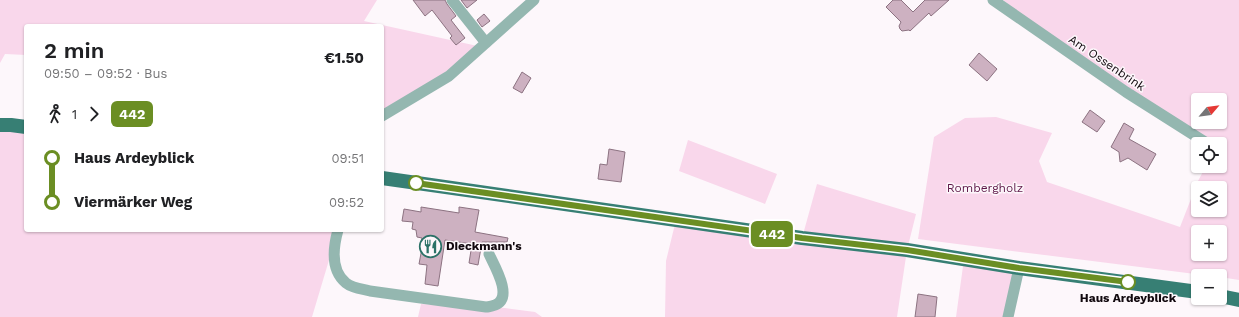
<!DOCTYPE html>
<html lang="en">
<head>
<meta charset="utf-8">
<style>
	:root { --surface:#fff; --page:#f6f6f6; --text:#202124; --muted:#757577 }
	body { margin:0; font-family:"Work Sans",sans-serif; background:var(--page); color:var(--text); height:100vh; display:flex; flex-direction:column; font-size:15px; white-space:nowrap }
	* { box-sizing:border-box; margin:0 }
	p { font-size:13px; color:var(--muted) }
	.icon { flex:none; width:22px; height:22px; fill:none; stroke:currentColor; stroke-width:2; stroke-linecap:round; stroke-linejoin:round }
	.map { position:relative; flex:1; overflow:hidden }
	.details { position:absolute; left:24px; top:24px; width:360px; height:208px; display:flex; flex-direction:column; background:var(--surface); border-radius:4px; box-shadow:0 1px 3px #0004 }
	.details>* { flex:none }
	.badge { padding:0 8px; border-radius:6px; font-size:14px; line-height:26px }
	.needle { width:26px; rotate:61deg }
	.fabs { position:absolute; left:1191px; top:93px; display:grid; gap:8px }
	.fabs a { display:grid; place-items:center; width:36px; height:36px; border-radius:4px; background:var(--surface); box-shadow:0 1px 3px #0004; font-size:20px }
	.map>.badge { position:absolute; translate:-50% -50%; box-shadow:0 0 0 2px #fff }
	.legs { display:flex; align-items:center; gap:6px; height:44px; padding:0 20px; font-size:13px }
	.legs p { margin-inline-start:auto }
	.summary { display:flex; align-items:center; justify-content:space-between; height:68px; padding:0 20px }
	h1 { font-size:22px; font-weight:600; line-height:30px }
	ul { padding:0 20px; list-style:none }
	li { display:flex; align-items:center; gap:14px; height:44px; font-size:15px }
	li i { display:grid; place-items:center; width:6px; height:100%; margin:0 5px; background:currentColor }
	li i::after { content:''; width:10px; height:10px; margin:-5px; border:3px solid; border-radius:50%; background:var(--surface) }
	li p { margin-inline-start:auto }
	li:first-child i { background:linear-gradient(#0000 50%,currentColor 0) }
	li:last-child i { background:linear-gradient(currentColor 50%,#0000 0) }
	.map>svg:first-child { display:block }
	.green { fill:#f9d7eb; fill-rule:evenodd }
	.building { fill:#cdb1c1; stroke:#8c7281 }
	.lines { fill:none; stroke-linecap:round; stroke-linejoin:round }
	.minor { stroke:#94b7b0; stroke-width:11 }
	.major { stroke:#377f74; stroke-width:14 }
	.line-1-casing { stroke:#fff; stroke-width:9 }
	.line-1 { stroke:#6b8e23; stroke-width:6 }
	.stop-1-dot { fill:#fff; stroke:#6b8e23; stroke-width:2 }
	.labels { text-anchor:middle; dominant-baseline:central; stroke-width:3; stroke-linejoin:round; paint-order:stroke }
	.street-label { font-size:12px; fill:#11080e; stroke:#fdf7fb }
	.park-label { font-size:12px; fill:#5d1748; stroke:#fdf7fb }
	.poi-label { font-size:12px; font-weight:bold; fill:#11080e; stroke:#fdf7fb; text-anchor:start }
	.stop-label { font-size:12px; font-weight:bold; fill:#11080e; stroke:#fdf7fb }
</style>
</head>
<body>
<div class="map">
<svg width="1239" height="317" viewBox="0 0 1239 317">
	<rect width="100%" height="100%" fill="#fdf7fb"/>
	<path class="green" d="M0 0H377L364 21 482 47 382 116V26H26V55L5 54 0 63Z
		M1003 0H1239V280L1220 277V276H1211L918 239 934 137 965 118 996 117 1052 133 1039 161 1047 182 1180 227 1198 181 1206 166H1220V144H1217L1126 87 1018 12ZM1198 100H1220V122H1198ZM1198 188H1220V210H1198ZM1198 232H1220V254H1198Z
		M0 125 26 127V230H338L312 317H0Z
		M688 140 777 174 765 204 679 171Z
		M817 184 916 214 907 250 897 317H665L666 261 676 220 802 238Z
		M964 259 1019 268 1008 317H956Z
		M421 304 505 308 535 312 542 317H418Z"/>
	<path class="building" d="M413 0H445L447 4 456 16 451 20 465 38 456 45 450 38 452 36 432 10 425 16Z
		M461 0H477L467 8Z
		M893 0H901L913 12 925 0H949L931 16 929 13 910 31 909 30 902 31 900 29 899 26 901 22 886 7Z
		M484 14 490 21 482 27 477 20Z
		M979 53 997 69 987 81 969 65Z
		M522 72 531 78 522 93 513 88Z
		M1090 110 1105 121 1097 132 1082 122Z
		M1124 123 1134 129 1129 139 1156 154 1147 170 1128 158 1120 162 1119 152 1111 147Z
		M609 149 625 152 621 182 598 179 600 164 607 165Z
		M421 207 459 213V207L479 210 475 232 508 238 507 242H482L478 265 469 263 472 244 445 240 438 286 425 284 427 265 419 264 422 248H420L422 238 417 237 416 230 412 229 413 222 402 221 404 209 421 212Z
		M918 294 937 297 935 317H915Z"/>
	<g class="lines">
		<path class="minor" d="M452 0 486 43
			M993 0 1126 92 1208 144
			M382 116 449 76 534 0
			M338 230C333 248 330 270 346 283 352 288 362 289 370 291L486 307C489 307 492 306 495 305 514 298 494 265 489 254
			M1008 317 1019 268"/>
		<path class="major" d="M0 125H11L26 127
			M382 178 802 238 907 250 1019 268 1198 292
			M1220 296 1239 300"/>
	</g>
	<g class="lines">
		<defs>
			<path id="line-1" d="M416 183 802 238 907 250 1019 268 1128 282"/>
		</defs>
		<use href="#line-1" class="line-1-casing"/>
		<use href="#line-1" class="line-1"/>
	</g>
	<defs>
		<symbol id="restaurant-ring" viewBox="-11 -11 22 22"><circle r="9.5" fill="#fdf7fb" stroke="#2b7167" stroke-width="1.5"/><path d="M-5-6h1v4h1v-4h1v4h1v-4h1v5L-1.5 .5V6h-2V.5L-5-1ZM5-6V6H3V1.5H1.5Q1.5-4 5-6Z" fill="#2b7167"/></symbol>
	</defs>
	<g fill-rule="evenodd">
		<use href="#restaurant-ring" x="418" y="234" width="25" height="25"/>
	</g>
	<g class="stop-1-dot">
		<circle cx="416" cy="183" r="7"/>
		<circle cx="1128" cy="282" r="7"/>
	</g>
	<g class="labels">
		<g class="street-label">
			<text transform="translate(1107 63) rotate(34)">Am Ossenbrink</text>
		</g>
		<g class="park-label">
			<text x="985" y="188">Rombergholz</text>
		</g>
		<g class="poi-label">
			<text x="446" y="246">Dieckmann's</text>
		</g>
		<g class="stop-label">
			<text x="1128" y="298">Haus Ardeyblick</text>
		</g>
	</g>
</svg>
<div class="fabs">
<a><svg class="needle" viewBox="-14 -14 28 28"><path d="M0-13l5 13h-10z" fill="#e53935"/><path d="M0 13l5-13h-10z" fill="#757577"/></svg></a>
<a><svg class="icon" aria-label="locate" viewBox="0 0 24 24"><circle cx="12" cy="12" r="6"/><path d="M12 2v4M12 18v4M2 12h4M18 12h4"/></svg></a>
<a><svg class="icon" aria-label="layers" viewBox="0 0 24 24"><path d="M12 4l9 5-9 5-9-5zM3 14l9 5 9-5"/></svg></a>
<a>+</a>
<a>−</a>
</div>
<b class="badge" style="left:772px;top:234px;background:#6b8e23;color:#fff">442</b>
<section class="details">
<div class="summary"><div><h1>2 min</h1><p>09:50 – 09:52 · Bus</p></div><b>€1.50</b></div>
<div class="legs"><svg class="icon" aria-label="walk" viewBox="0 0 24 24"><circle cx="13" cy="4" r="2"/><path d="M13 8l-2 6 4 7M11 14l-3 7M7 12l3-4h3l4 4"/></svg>1<svg class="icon" aria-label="forward" viewBox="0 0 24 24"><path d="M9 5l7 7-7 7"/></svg><b class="badge" style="background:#6b8e23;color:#fff">442</b></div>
<ul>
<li><i style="color:#6b8e23"></i><b>Haus Ardeyblick</b><p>09:51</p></li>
<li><i style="color:#6b8e23"></i><b>Viermärker Weg</b><p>09:52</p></li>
</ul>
</section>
</div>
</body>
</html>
